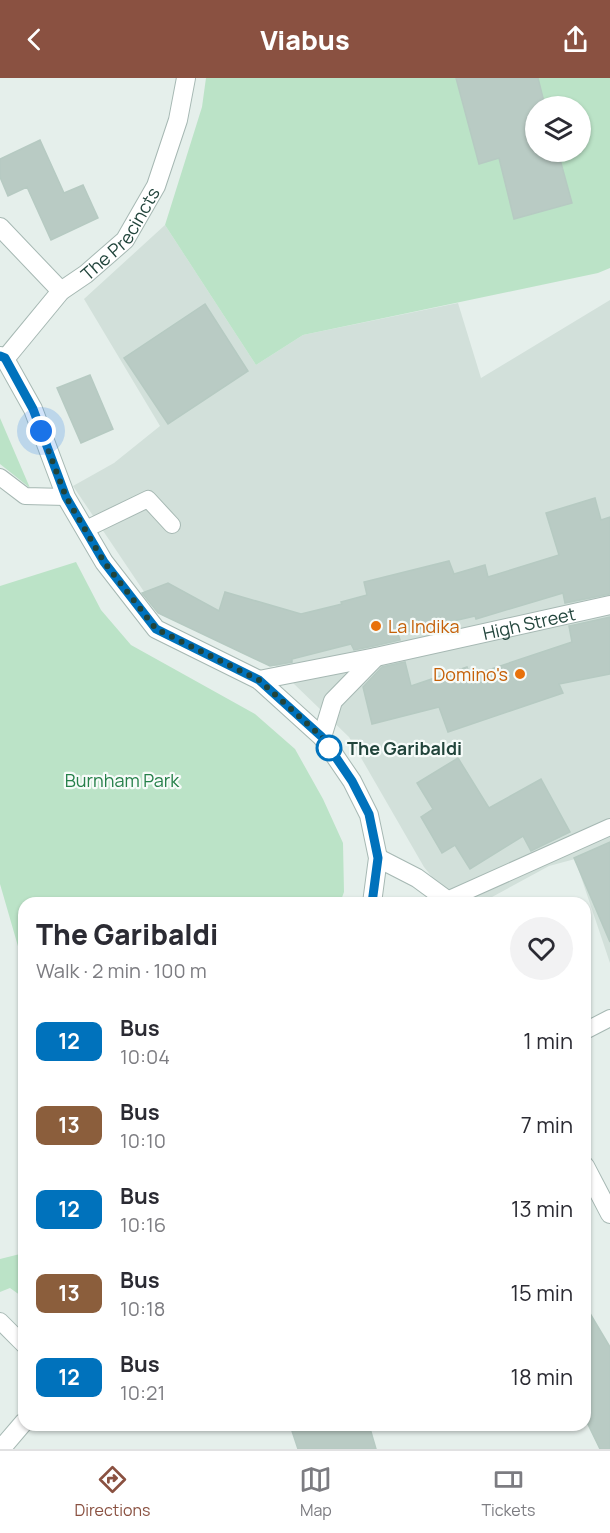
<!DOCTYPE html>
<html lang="en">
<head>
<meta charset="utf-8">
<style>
	:root { --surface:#fff; --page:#f2f2f3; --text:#2b2b33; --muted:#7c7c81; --line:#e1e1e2; --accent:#8a5141 }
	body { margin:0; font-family:Manrope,sans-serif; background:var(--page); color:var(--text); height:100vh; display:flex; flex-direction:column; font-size:22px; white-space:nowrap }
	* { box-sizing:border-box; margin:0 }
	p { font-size:20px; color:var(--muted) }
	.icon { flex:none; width:33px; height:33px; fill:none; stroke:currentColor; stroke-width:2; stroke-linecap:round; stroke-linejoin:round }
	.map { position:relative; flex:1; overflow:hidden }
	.details { position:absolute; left:18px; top:819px; width:573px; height:534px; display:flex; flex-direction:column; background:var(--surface); border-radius:18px; box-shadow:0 2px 4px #0004 }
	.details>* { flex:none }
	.badge { padding:0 12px; border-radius:9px; font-size:21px; line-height:39px }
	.buttons { position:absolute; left:525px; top:18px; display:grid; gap:12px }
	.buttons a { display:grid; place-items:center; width:66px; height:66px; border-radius:50%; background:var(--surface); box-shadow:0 2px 4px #0004; font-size:30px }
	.you { position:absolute; width:30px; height:30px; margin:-15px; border:4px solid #fff; border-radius:50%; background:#1a73e8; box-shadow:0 0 0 9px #1a73e833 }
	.map>.badge { position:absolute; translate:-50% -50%; box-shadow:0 0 0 3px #fff }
	.round { display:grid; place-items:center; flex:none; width:63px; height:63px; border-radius:32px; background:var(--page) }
	.headline { display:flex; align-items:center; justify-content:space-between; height:102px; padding:0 18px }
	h1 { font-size:28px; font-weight:800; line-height:45px }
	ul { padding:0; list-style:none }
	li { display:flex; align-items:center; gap:18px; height:84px; padding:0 18px }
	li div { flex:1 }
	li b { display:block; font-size:22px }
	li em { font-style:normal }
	li .badge { min-width:66px; font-weight:700; text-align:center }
	header { display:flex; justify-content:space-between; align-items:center; height:78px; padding:0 18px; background:var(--accent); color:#fff; font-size:27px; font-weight:800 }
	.menu { display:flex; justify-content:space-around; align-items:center; height:84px; border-top:2px solid var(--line); background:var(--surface); font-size:16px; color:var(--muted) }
	.menu a { display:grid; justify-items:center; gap:3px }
	.menu .selected { color:var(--accent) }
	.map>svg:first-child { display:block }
	.built { fill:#d2e0da }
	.green { fill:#bbe3c7; fill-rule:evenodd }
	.building { fill:#b9cbc4; stroke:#b6cac2; stroke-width:1.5 }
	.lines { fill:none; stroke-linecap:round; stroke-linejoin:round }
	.lane-casing { stroke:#a6b8b3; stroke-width:18 }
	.street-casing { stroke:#a6b8b3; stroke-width:20 }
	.lane { stroke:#fff; stroke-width:16 }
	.street { stroke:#fff; stroke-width:18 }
	.line-casing { stroke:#fff; stroke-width:14 }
	.line { stroke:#0072bc; stroke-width:9 }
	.walk { stroke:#21443b; stroke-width:6; stroke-dasharray:0 10.8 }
	.food-dot { fill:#e8710a; stroke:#f6fbf9; stroke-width:2 }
	.stop-dot { fill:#fff; stroke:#0072bc; stroke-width:3 }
	.labels { text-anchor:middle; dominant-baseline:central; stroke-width:4.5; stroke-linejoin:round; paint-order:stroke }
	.street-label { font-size:18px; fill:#21443b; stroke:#f6fbf9 }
	.food-label { font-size:18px; fill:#c56008; stroke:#f6fbf9; text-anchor:start }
	.stop-label { font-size:18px; font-weight:bold; fill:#21443b; stroke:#f6fbf9; text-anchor:start }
	.park-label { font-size:18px; fill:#26804a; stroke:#f6fbf9 }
</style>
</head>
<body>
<header><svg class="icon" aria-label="back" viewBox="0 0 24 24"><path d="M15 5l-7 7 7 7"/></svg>Viabus<svg class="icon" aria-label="share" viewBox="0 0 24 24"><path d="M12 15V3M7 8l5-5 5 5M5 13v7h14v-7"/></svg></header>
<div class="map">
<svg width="610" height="1371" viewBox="0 0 610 1371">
	<rect width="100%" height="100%" fill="#e5efeb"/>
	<path class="built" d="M165 147 256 287 303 257 458 225 481 300 610 222V885L575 781 549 788 481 825H453L424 789 349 659 265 578 157 533 73 408 114 385 160 348 84 221Z"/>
	<path class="green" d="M206 0H610V190L598 195 303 257 256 287 165 147 202 29ZM536 28H580V74H536Z
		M0 340 30 410 0 386Z
		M76 484 101 532 131 567 255 636 295 671 323 721 343 765 344 814 340 825H24V889L0 806V508Z
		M24 1175V1220L10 1210 0 1214V1181Z"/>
	<path class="building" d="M456 0H538L545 28H536V74H558L572 125 514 141 499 80 479 86Z
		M40 62 64 115 83 107 98 140 51 162 27 109 8 118 0 99V81Z
		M205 226 248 293 168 346 124 280Z
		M90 297 113 351 81 365 57 310Z
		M595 420 601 442 610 439V516L565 525 563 515 476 541 475 538 398 556 400 562 374 568 354 572 351 566 292 581V584L270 588 158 535 142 515 168 505 219 533 225 514 301 536 342 526 341 524 367 517 364 504 449 483 454 496 485 487 488 499 559 477 546 435Z
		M610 539V596L559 606 563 615 448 654 439 629 372 646 363 609 382 589 405 584 411 608 467 589 470 598 572 564 569 548Z
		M458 680 489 730 541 701 570 754 531 773 523 758 470 791 455 767 442 775 421 739 433 731 417 705Z
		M610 764V864L574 780Z
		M585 1227 610 1269V1371H600L585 1340Z
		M290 1347H369L376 1371H298Z"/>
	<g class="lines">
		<defs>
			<path id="lane" d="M0 399 25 418 66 419
				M86 451 148 421 172 447
				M447 822 610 749
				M585 953 610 940
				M0 1243 24 1267"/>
			<g id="street">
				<path d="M0 149 61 213"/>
				<path d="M0 278 5 281 33 331 66 419 104 484 156 551 259 602 322 659 352 703 369 737 378 780 372 825"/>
				<path id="s1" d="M5 281 61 213 86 196 125 162 156 108 178 42 186 0"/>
				<path id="s2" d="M259 602 376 579 610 527"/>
				<path d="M322 659 333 623 376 579"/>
				<path d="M378 780 417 800 447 822 448 825"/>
				<path d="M585 1088 610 1136"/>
				<path d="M1 1371 24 1344"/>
			</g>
		</defs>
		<use href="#lane" class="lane-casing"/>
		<use href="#street" class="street-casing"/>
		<use href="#lane" class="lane"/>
		<use href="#street" class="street"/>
	</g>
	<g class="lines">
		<defs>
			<path id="line" d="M0 278 5 280 33 331 66 419 104 484 156 551 259 602 322 659 352 703 369 736 378 780 372 825"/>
		</defs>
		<use href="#line" class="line-casing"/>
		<use href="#line" class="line"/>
		<path class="walk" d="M41 353 66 419 104 484 156 551 259 602 322 659 332 674 329 670"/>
	</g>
	<g class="food-dot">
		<circle cx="376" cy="548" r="6"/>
		<circle cx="520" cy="596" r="6"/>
	</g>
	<circle class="stop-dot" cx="329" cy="670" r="12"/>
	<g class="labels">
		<g class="street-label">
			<text stroke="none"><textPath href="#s1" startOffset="172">The Precincts</textPath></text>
			<text stroke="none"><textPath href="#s2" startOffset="276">High Street</textPath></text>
		</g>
		<g class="food-label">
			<text x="388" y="548">La Indika</text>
			<text x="508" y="596" text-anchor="end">Domino's</text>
		</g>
		<g class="stop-label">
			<text x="347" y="670">The Garibaldi</text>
		</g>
		<g class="park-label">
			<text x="122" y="702">Burnham Park</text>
		</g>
	</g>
</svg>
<div class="buttons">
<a><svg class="icon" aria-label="layers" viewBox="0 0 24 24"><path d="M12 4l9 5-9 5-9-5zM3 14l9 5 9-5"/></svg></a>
</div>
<div class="you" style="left:41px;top:353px"></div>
<section class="details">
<div class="headline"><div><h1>The Garibaldi</h1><p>Walk · 2 min · 100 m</p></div><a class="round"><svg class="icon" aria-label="heart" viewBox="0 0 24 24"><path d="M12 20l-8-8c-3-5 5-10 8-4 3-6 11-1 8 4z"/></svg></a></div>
<ul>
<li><span class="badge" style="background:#0072bc;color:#fff">12</span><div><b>Bus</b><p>10:04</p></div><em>1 min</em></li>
<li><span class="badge" style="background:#8b5e3c;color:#fff">13</span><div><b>Bus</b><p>10:10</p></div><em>7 min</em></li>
<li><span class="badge" style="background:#0072bc;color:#fff">12</span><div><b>Bus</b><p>10:16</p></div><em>13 min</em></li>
<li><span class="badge" style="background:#8b5e3c;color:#fff">13</span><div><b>Bus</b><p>10:18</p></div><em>15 min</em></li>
<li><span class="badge" style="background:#0072bc;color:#fff">12</span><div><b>Bus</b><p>10:21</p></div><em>18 min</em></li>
</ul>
</section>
</div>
<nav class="menu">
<a class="selected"><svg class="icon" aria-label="directions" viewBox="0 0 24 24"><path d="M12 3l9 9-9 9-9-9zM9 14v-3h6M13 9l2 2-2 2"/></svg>Directions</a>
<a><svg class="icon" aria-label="map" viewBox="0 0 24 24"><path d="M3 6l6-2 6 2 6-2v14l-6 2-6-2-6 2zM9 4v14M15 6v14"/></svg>Map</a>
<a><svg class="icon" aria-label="tickets" viewBox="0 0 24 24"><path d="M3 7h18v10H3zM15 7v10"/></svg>Tickets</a>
</nav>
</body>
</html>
